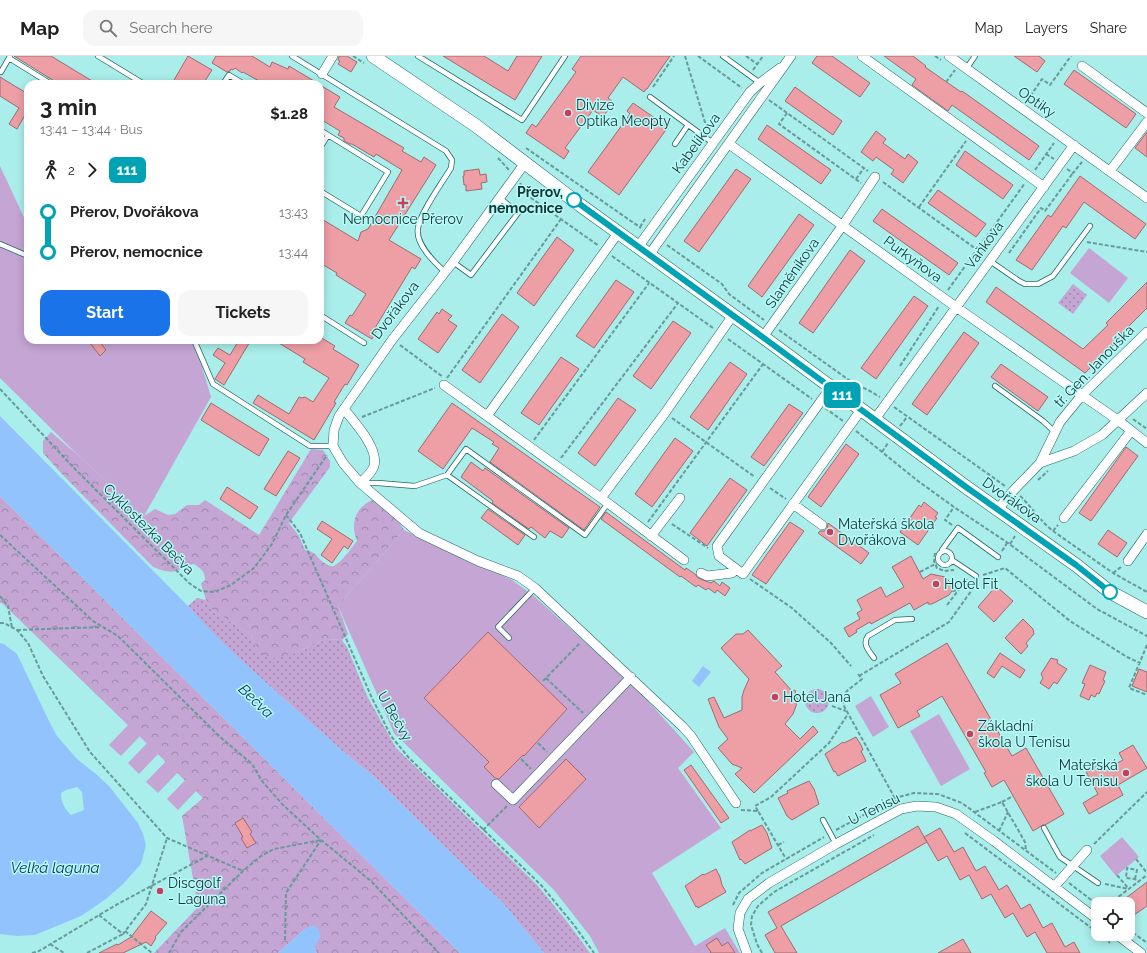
<!DOCTYPE html>
<html lang="en">
<head>
<meta charset="utf-8">
<style>
	:root { --surface:#fff; --page:#f6f6f6; --text:#222; --muted:#767676; --line:#e0e0e0; --accent:#1a73e8 }
	body { margin:0; font-family:Raleway,sans-serif; background:var(--page); color:var(--text); height:100vh; display:flex; flex-direction:column; font-size:15px; white-space:nowrap }
	* { box-sizing:border-box; margin:0 }
	p { font-size:13px; color:var(--muted) }
	.icon { flex:none; width:22px; height:22px; fill:none; stroke:currentColor; stroke-width:2; stroke-linecap:round; stroke-linejoin:round }
	.map { position:relative; flex:1; overflow:hidden }
	.sheet { position:absolute; left:24px; top:24px; width:300px; height:264px; display:flex; flex-direction:column; background:var(--surface); border-radius:12px; box-shadow:0 2px 10px #0003 }
	.sheet>* { flex:none }
	.badge { padding:0 8px; border-radius:6px; font-size:14px; line-height:26px }
	.controls { position:absolute; left:1091px; top:841px; display:grid; gap:8px }
	.controls a { display:grid; place-items:center; width:44px; height:44px; border-radius:8px; background:var(--surface); box-shadow:0 2px 10px #0003; font-size:20px }
	.map>.badge { position:absolute; translate:-50% -50%; box-shadow:0 0 0 2px #fff }
	.legs { display:flex; align-items:center; gap:6px; height:44px; padding:0 16px; font-size:13px }
	.legs p { margin-inline-start:auto }
	.head { display:flex; align-items:center; justify-content:space-between; height:68px; padding:0 16px }
	h1 { font-size:22px; font-weight:700; line-height:30px }
	.button { display:flex; gap:8px; margin-top:auto; padding:8px 16px }
	.button a { flex:1; height:46px; border-radius:12px; background:var(--accent); color:#fff; font-size:16px; font-weight:700; line-height:46px; text-align:center }
	.button a+a { background:var(--page); color:var(--text) }
	ul { padding:0 16px; list-style:none }
	li { display:flex; align-items:center; gap:14px; height:40px; font-size:15px }
	li i { display:grid; place-items:center; width:6px; height:100%; margin:0 5px; background:currentColor }
	li i::after { content:''; width:10px; height:10px; margin:-5px; border:3px solid; border-radius:50%; background:var(--surface) }
	li p { margin-inline-start:auto }
	li:first-child i { background:linear-gradient(#0000 50%,currentColor 0) }
	li:last-child i { background:linear-gradient(currentColor 50%,#0000 0) }
	header { display:flex; align-items:center; gap:24px; box-sizing:border-box; height:56px; padding:0 20px; background:var(--surface); border-bottom:1px solid var(--line) }
	header strong { font-size:19px }
	nav { display:flex; gap:22px; margin-inline-start:auto; font-size:14px }
	.search { width:280px; height:36px; background:var(--page); display:flex; align-items:center; gap:10px; box-sizing:border-box; padding:0 14px; border-radius:12px; color:var(--muted); font-size:15px }
	.map>svg:first-child { display:block }
	.grass { fill:url(#grass-dots) }
	.forest { fill:url(#forest-crowns) }
	.garden { fill:#c4a5d4 }
	.water { fill:#93c3fd; fill-rule:evenodd }
	.building { fill:#ee9ea5; stroke:#9f6b6f }
	.lines { fill:none; stroke-linecap:round; stroke-linejoin:round }
	.service-casing { stroke:#216765; stroke-width:6 }
	.minor-casing { stroke:#216765; stroke-width:10 }
	.secondary-casing { stroke:#216765; stroke-width:14 }
	.path { stroke:#679a98; stroke-width:2; stroke-dasharray:4 2; stroke-linecap:butt }
	.service { stroke:#fff; stroke-width:4.5 }
	.minor { stroke:#fff; stroke-width:9 }
	.secondary { stroke:#fff; stroke-width:13 }
	.line-1-casing { stroke:#fff; stroke-width:9 }
	.line-1 { stroke:#00a3b4; stroke-width:6 }
	.poi-dot { fill:#cd3d5a; stroke:#b6fbf9; stroke-width:1.5 }
	.stop-1-dot { fill:#fff; stroke:#00a3b4; stroke-width:2 }
	.labels { text-anchor:middle; dominant-baseline:central; stroke-width:3; stroke-linejoin:round; paint-order:stroke }
	.street-label { font-size:14px; fill:#173332; stroke:#b6fbf9 }
	.poi-label { font-size:14px; fill:#173332; stroke:#b6fbf9; text-anchor:start }
	.stop-label { font-size:14px; font-weight:bold; fill:#173332; stroke:#b6fbf9; text-anchor:end }
	.water-label { font-size:15px; font-style:italic; fill:#0e2f53; stroke:#b6fbf9 }
</style>
</head>
<body>
<header>
<strong>Map</strong>
<div class="search"><svg class="icon" aria-label="search" viewBox="0 0 24 24"><circle cx="10" cy="10" r="6"/><path d="M15 15l6 6"/></svg>Search here</div>
<nav><a>Map</a><a>Layers</a><a>Share</a></nav>
</header>
<div class="map">
<svg width="1147" height="897" viewBox="0 0 1147 897">
	<defs>
		<pattern id="grass-dots" width="8" height="8" patternUnits="userSpaceOnUse"><rect width="8" height="8" fill="#c4a5d4"/><path d="M2 2h.1M6 6h.1" fill="none" stroke="#9e87ad" stroke-width="1.8" stroke-linecap="round"/></pattern>
		<pattern id="forest-crowns" width="20" height="18" patternUnits="userSpaceOnUse"><rect width="20" height="18" fill="#c4a5d4"/><path d="M2 6a3 3 0 1 1 6 0M12 15a3 3 0 1 1 6 0" fill="none" stroke="#9e87ad"/></pattern>
	</defs>
	<rect width="100%" height="100%" fill="#a9eeeb"/>
	<path class="grass" d="M1073 228 1087 239 1073 258 1058 247Z
		M197 542 206 544 214 556 233 567 251 579 258 595 292 598 327 583 342 584 347 591 367 640 396 692 538 830 568 867 590 897H544L502 846 476 822 371 718C343 697 317 672 291 649 255 617 219 586 188 550Z
		M805 645a12 12 0 1 1 24 0a12 12 0 1 1-24 0Z"/>
	<path class="forest" d="M51 376 79 400 144 460 155 453 168 459 175 458 187 449H199L205 444 259 479 311 393 323 394 330 405V411L289 467 299 480 305 494C318 497 314 499 323 506 325 507 328 510 331 510 338 512 353 490 357 485 350 468 355 452 372 444 386 450 397 461 404 474L338 550 348 578 342 584 327 583 292 598 271 603 258 595 251 579 233 567 214 556 206 544 201 528 205 524C205 515 201 513 194 508 187 509 184 512 179 514 170 518 161 514 153 511L60 416 43 397V385Z
		M0 440 460 897H317L305 873 278 897H154L198 851 182 760 203 742 2 547H0Z"/>
	<path class="garden" d="M0 110 28 170V284H194L211 341 144 460 79 400 0 322Z
		M1089 192 1128 222 1109 247 1070 217Z
		M404 474 512 524 535 541 637 633 694 696 678 712 721 772 652 817 695 890 725 872 740 897H599L590 880 554 834 394 677 338 550Z
		M871 640 889 671 873 681 855 650Z
		M939 658 970 713 941 730 910 675Z
		M130 667 141 679 121 700 109 689Z
		M149 685 160 696 139 718 128 707Z
		M167 704 179 715 158 737 146 726Z
		M188 721 199 732 178 754 167 743Z
		M1122 781 1139 801 1116 820 1100 800Z"/>
	<path class="water" d="M0 360 188 550C220 586 255 617 291 649 317 672 343 697 371 718L476 822 502 846 544 897H460L0 440Z
		M0 587 4 588 17 598 49 665 57 680 77 703 96 718 109 730 138 767 143 778 146 789 141 808 123 828 106 843 81 860 35 879 17 880 0 878ZM77 731 82 736 84 754 71 759C64 752 61 746 61 737L66 734Z
		M703 610 711 616 699 631 692 625Z
		M313 869 318 872 321 880 314 892 317 897H278L305 873Z"/>
	<path class="building" d="M14 0H51L97 28H59Z
		M188 0 212 14 203 28H181L174 24Z
		M216 0H252L270 11 272 6 288 13 289 10 319 28H276L272 25 269 28H267L260 24 259 25 243 16 242 17 235 12 233 14 231 13 230 15 227 16 212 7Z
		M339 0H347L357 6 351 16 338 8 340 5 338 4Z
		M443 0H484L508 15 517 0H542L515 44Z
		M581 0H670L647 33H646L644 36 623 21 608 42 613 46 603 61 593 54 565 92 569 95 564 103 526 77 532 68 536 71 576 16 572 13Z
		M817 0H832L870 27 860 41 812 7Z
		M884 0H913L926 10 925 11 961 36 962 35 1039 90 1029 104 952 49 948 55 912 29 916 23Z
		M1014 0H1039L1045 5 1037 16Z
		M1074 14 1136 58 1126 72 1064 28Z
		M0 21 28 38V54L17 73 9 68 19 52 0 40Z
		M320 29 340 41 334 51 404 92 402 95 421 106 424 101 436 109 389 184 421 203 415 213 412 211 375 272 377 274 372 283 345 267 350 259 352 260 366 238 336 219 337 217 320 207V162L358 185 361 176 368 173 402 114 376 98 374 101 352 88H350L344 85V82L338 79 340 75 320 63Z
		M795 31 842 65 833 79 785 45Z
		M633 47 668 71 619 139 588 116 630 58 627 55Z
		M767 69 831 114 821 128 758 83Z
		M876 75 886 83 883 87 905 103 908 98 918 106 903 127 891 118 894 114 876 101 873 105 861 96Z
		M1147 76V101L1135 92Z
		M965 95 1013 129 1003 143 956 109Z
		M479 113 480 119 486 118 487 126 481 127 482 133 466 135V129H464L463 120H464V115Z
		M736 113 751 123 699 196 684 185Z
		M1080 120 1146 168 1135 183 1084 146 1066 172 1063 170 1032 214 1016 204 1048 159 1051 161Z
		M938 134 986 168 976 181 928 147Z
		M882 153 958 207 949 219 873 165Z
		M799 158 814 169 762 241 748 230Z
		M557 181 574 194 534 250 517 237Z
		M850 194 865 205 813 277 799 267Z
		M616 224 634 236 594 292 576 280Z
		M1147 226V252L1119 280 1121 282 1085 317 986 246 996 231 1083 293 1108 269 1106 267Z
		M914 240 928 250 876 323 861 312Z
		M442 253 452 260 448 264 457 270 438 297 418 283 437 256 439 258Z
		M502 258 519 271 480 327 462 314Z
		M673 265 691 277 651 333 633 320Z
		M964 276 979 287 927 359 912 348Z
		M320 281 335 290 333 293 359 309 347 329 345 328 334 346 336 347 314 384 253 347 258 339 289 358 299 341 302 342 305 341 313 346 329 322 303 306 305 303 274 284H320Z
		M95 284H98L106 294 100 300 90 287Z
		M239 284H251L224 329 215 323 225 307 213 299 218 292 230 299Z
		M561 301 579 313 539 369 521 357Z
		M730 306 747 318 708 374 690 361Z
		M1001 308 1048 341 1038 355 991 321Z
		M618 342 636 354 595 410 578 397Z
		M211 347 269 383 259 400 201 364Z
		M452 347 600 451 584 474 490 406 499 392 492 388 494 386 472 372 443 413 418 395Z
		M789 348 803 357 764 410 751 401Z
		M675 382 693 395 652 451 635 438Z
		M846 388 859 398 821 451 808 441Z
		M1126 391 1138 400 1091 465 1079 457Z
		M288 395 300 402 276 440 264 433Z
		M471 406 483 415 485 412 569 472 562 482 550 475 545 482 531 471 529 473 492 447 493 445 461 421Z
		M730 422 747 434 707 490 690 477Z
		M227 431 258 451 250 463 220 443Z
		M924 446 938 457 935 461 937 462 918 489 900 476 919 449 921 451Z
		M488 453 525 479 518 489 481 462Z
		M606 456 685 514 686 512 695 518 698 522 711 527 714 525 720 530 722 526 730 532 725 540 717 534 715 537 708 532 706 534 698 529 696 531 681 520 680 521 601 463Z
		M322 465 353 485 348 493 344 490 332 507 321 499 332 483 317 473Z
		M790 466 804 475 766 528 752 519Z
		M828 467 869 497 861 508 818 477 820 475H824L827 473Z
		M1108 474 1127 487 1117 501 1098 488Z
		M911 500 923 523 931 518 945 521 955 531 952 533V535L949 539 932 548H928V546L914 554 910 547 871 568 870 566 856 574 857 576 849 581 844 572 860 563 857 557 862 554 857 544 881 531 886 541 904 531 892 511Z
		M996 530 1013 545 994 566 978 551Z
		M1023 563 1033 573 1034 578 1026 587 1028 590 1021 598 1005 582Z
		M748 574 782 610 775 616 792 635 795 634 797 644 796 650 793 658 785 668 800 683 813 670 818 676 754 737 735 718 742 712 732 708 718 692 728 683 719 671 708 643 714 641 724 662 742 654V641L744 634 749 623 721 592 736 578H743Z
		M488 576 567 653 524 700 523 699 499 723 495 722 484 711 489 706 424 642Z
		M947 587 1012 700 1026 692 1064 758 1045 769H1043L1033 775 1004 724 992 731 984 717 986 716 942 640 917 655 920 660 898 672 880 639 901 627 895 618Z
		M1000 597 1025 614 1020 622 1002 610 994 622 987 617Z
		M1051 602 1058 604 1057 607 1067 613 1057 628 1054 626 1049 633 1040 627 1043 622 1041 618Z
		M1090 609 1106 616 1103 624 1105 625 1099 638 1097 637 1095 641 1091 639 1089 644 1080 640 1085 628 1082 627Z
		M1139 613 1147 616V636L1132 630Z
		M856 681 861 689 863 694 861 695 866 705 838 720 835 715 834 716 825 698 843 686 844 687Z
		M1133 689 1147 712 1118 729 1123 739 1089 758 1083 747 1098 738 1086 716 1101 708 1104 714 1123 704 1119 697Z
		M566 703 586 723 539 772 519 751Z
		M691 709 729 762 721 767 684 714Z
		M809 725 814 733 819 748 792 764 787 760 778 742 788 737 787 735Z
		M243 762 252 776 250 778 256 787 247 792 241 782 243 781 235 767Z
		M762 769 767 777 772 792 745 808 741 803 740 804 732 786 750 774V775Z
		M918 770 927 786 781 870 797 897H775L765 879 777 872 768 856Z
		M940 772 954 796 963 791 976 815 985 810 999 834 1007 829 1021 853 1030 848 1043 872 1052 867 1065 891 1074 886 1080 897H1047L1035 876 1027 881 1013 857 1005 862 991 838 982 843 969 819 960 824 947 800 938 805 924 781Z
		M716 813 720 821 722 829 726 836 698 852 697 850 696 851 685 830 703 818 704 819Z
		M1147 826V850L1131 861 1128 857V848H1118Z
		M151 855 167 867 155 881 156 882 151 890 146 886 123 897H99L117 888 118 889 131 881Z
		M717 882 722 890 728 886 735 897H710L711 896 706 889Z
		M963 883 971 897H938Z"/>
	<g class="lines">
		<defs>
			<path id="service" d="M10 0 9 2 51 28
				M98 0 144 28
				M292 0 446 95 452 104 451 112C442 127 420 157 418 172 415 188 434 206 445 216
				M418 0 522 64 565 0
				M723 0 760 27
				M966 13 975 0
				M1 16 9 2
				M223 28 229 19 244 28
				M650 41 713 87
				M320 74 328 79 320 92
				M675 88 688 69
				M320 135 361 160 388 116 328 79
				M0 188 28 200
				M990 205 1019 225 1025 228H1038L1053 220 1090 170
				M453 206 471 219 518 157 500 142
				M320 259 364 287
				M194 284 213 328 310 390H333
				M995 330 1043 365 1055 376
				M447 419 466 393 585 479 608 447
				M362 427H378L415 430 447 419 534 481
				M938 502a7 7 0 1 1 14 0a7 7 0 1 1-14 0Z
				M942 496V494L958 472 998 501
				M952 504 976 520
				M509 582 498 571 535 532
				M874 602C869 595 862 588 868 580L895 564 912 563
				M823 764 836 788
				M1044 772 1060 801 1098 827"/>
			<path id="minor" d="M862 0 1044 131
				M949 0 1147 142
				M1082 10 1147 57
				M322 18 333 0
				M729 88 956 251 1119 365 1147 387
				M525 107 453 206 392 284 339 360 334 374 333 390 343 407 360 427 419 477 478 505 518 520 535 532 683 671 691 680 736 747
				M1110 115 1147 66
				M638 191 750 36 760 27 780 12
				M649 199 791 0
				M763 281 843 169 875 121
				M444 329 601 442 684 504
				M831 331 717 490 719 500 743 518 861 354
				M344 353C354 366 379 392 374 410 372 417 365 422 360 427
				M487 360 618 177
				M875 363 1074 89
				M1040 407 1074 395 1102 379 1147 337
				M601 442 665 357 733 259
				M793 448 822 469
				M998 453 1013 435 1040 407 1060 366 1082 339 1147 276
				M1064 462 1131 375
				M651 480 680 442
				M1128 505 1147 478
				M701 517 707 520 732 517 736 513
				M496 728 513 744 631 621
				M1054 831 1087 794
				M1116 878 1141 897
				M747 897 738 873 740 857 748 843 769 827 836 788 901 753 917 750 936 751 956 758 994 785 1098 864"/>
			<path id="secondary" d="M373 0 475 69 580 149 763 281 966 431 1076 509 1110 536 1147 556"/>
		</defs>
		<use href="#service" class="service-casing"/>
		<use href="#minor" class="minor-casing"/>
		<use href="#secondary" class="secondary-casing"/>
		<path class="path" d="M353 0 364 7
			M685 0 707 73
			M698 0 742 32
			M746 0 757 8
			M935 0 941 4
			M753 14 763 0
			M946 26 955 14
			M653 31 674 0
			M769 44 868 115
			M1027 45 1042 23 1050 29 1071 0
			M787 57 779 68 861 127
			M526 92 641 172
			M1046 98 1054 103
			M498 102 510 115
			M1067 113 1073 117 1082 106
			M1035 114 1054 87
			M856 123 864 112
			M883 126 983 198
			M520 127 531 142 599 190
			M919 151 966 85
			M640 171 645 163
			M1087 186 1147 196
			M667 189 722 228 729 238 764 264
			M1009 197 1041 152 1045 155 1073 117
			M612 200 713 272
			M948 234 1025 127
			M779 274 853 327 868 334 880 341
			M728 283 812 343
			M400 289 443 321
			M900 310 939 250
			M447 322 561 163
			M0 333 75 413 189 527 201 535 214 536 231 529 254 512 272 488 286 459 327 399
			M894 351 1005 430
			M825 352 843 365
			M362 361 435 332
			M672 362 755 421
			M1133 363 1147 373
			M900 370 907 361
			M856 375 918 425 954 451 1008 487 1097 553 1147 580
			M534 384 649 227
			M882 396 888 387
			M561 402 678 247
			M1038 424 1048 415
			M770 432 786 443
			M1020 440C1032 451 1040 465 1053 475L1113 517 1147 536
			M286 459 300 477 372 642 391 680 409 702 541 829 574 869 594 897
			M1028 463 1035 457
			M648 466 763 308
			M672 468 708 492
			M952 469 945 464 954 451
			M1053 475 1058 469
			M0 479 93 565 118 580 219 680 252 708 262 725 283 749 321 784 371 825 439 897
			M1010 488 1015 480
			M1002 495 1007 487
			M935 497 934 505 937 512 944 515 954 514
			M920 516 939 506
			M1113 517 1121 511
			M983 519 1005 512 1070 565 1127 601 1140 607
			M750 523 792 552 831 587 851 610
			M952 535 959 534
			M0 540 8 550 12 572
			M947 549 967 523
			M0 567H4L17 574 28 587 43 620 90 696 167 782 243 815
			M17 574 101 571
			M1147 589 1129 632 1147 639
			M858 618 862 623 848 634 842 641 844 650 897 746
			M859 620 949 566 977 527
			M546 622 583 657
			M543 625 580 587
			M797 643 802 644
			M832 650 846 655
			M538 687 547 696
			M521 703 531 713
			M1002 746 1013 740
			M741 754 758 755 786 803
			M758 755 755 750 771 741 829 687 848 658
			M975 756 1002 746 1025 786 1026 794
			M483 774 507 750
			M836 774 895 742 914 737 938 738 962 747 1056 817
			M999 775 1008 756
			M965 777 1098 877
			M1094 788 1147 736
			M778 789 784 786
			M1136 803 1147 817
			M1117 819 1128 832
			M1135 823 1137 814 1127 812 1126 822 1135 823 1138 826
			M1069 827 1098 849
			M1105 828 1129 833
			M1109 848 1147 819
			M733 849 739 837 762 817 824 781
			M99 859 123 878 146 848 167 782
			M1128 873 1147 887
			M125 875 152 897
			M1099 878 1110 887
			M285 884 286 837 321 784
			M50 888 64 897
			M32 897 39 895 116 849 207 800
			M87 897 123 878
			M169 897 181 876 243 815 261 800 274 793 321 784
			M762 897 757 888 751 869 752 860 758 850 774 836 874 779"/>
		<use href="#service" class="service"/>
		<use href="#minor" class="minor"/>
		<use href="#secondary" class="secondary"/>
	</g>
	<g class="lines">
		<defs>
			<path id="line-1" d="M574 144 753 274 966 431 1076 509 1110 536"/>
		</defs>
		<use href="#line-1" class="line-1-casing"/>
		<use href="#line-1" class="line-1"/>
	</g>
	<g class="poi-dot">
		<circle cx="568" cy="57" r="4"/>
		<path d="M401 141h4v4h4v4h-4v4h-4v-4h-4v-4h4z"/>
		<circle cx="830" cy="476" r="4"/>
		<circle cx="936" cy="528" r="4"/>
		<circle cx="775" cy="641" r="4"/>
		<circle cx="970" cy="678" r="4"/>
		<circle cx="1126" cy="717" r="4"/>
		<circle cx="160" cy="835" r="4"/>
	</g>
	<g class="stop-1-dot">
		<circle cx="574" cy="144" r="7"/>
		<circle cx="1110" cy="536" r="7"/>
	</g>
	<g class="labels">
		<g class="street-label">
			<text transform="translate(1037 46) rotate(35)">Optiky</text>
			<text transform="translate(696 87) rotate(-54)">Kabelíkova</text>
			<text transform="translate(984 189) rotate(-54)">Vaňkova</text>
			<text transform="translate(913 203) rotate(36)">Purkyňova</text>
			<text transform="translate(792 217) rotate(-55)">Slaměníkova</text>
			<text transform="translate(395 254) rotate(-53)">Dvořákova</text>
			<text transform="translate(1094 310) rotate(-46)">tř. Gen. Janouška</text>
			<text transform="translate(1012 444) rotate(35)">Dvořákova</text>
			<text transform="translate(149 473) rotate(45)">Cyklostezka Bečva</text>
			<text transform="translate(395 660) rotate(60)">U Bečvy</text>
			<text transform="translate(874 753) rotate(-26)">U Tenisu</text>
		</g>
		<g class="poi-label">
			<text x="576" y="49">Divize<tspan x="576" dy="16">Optika Meopty</tspan></text>
			<text x="403" y="163" text-anchor="middle">Nemocnice Přerov</text>
			<text x="838" y="468">Mateřská škola<tspan x="838" dy="16">Dvořákova</tspan></text>
			<text x="944" y="528">Hotel Fit</text>
			<text x="783" y="641">Hotel Jana</text>
			<text x="978" y="670">Základní<tspan x="978" dy="16">škola U Tenisu</tspan></text>
			<text x="1118" y="709" text-anchor="end">Mateřská<tspan x="1118" dy="16">škola U Tenisu</tspan></text>
			<text x="168" y="827">Discgolf<tspan x="168" dy="16">- Laguna</tspan></text>
		</g>
		<g class="stop-label">
			<text x="563" y="136">Přerov,<tspan x="563" dy="16">nemocnice</tspan></text>
		</g>
		<g class="water-label">
			<text transform="translate(256 645) rotate(44)">Bečva</text>
			<text x="55" y="812">Velká laguna</text>
		</g>
	</g>
</svg>
<div class="controls">
<a><svg class="icon" aria-label="locate" viewBox="0 0 24 24"><circle cx="12" cy="12" r="6"/><path d="M12 2v4M12 18v4M2 12h4M18 12h4"/></svg></a>
</div>
<b class="badge" style="left:842px;top:339px;background:#00a3b4;color:#fff">111</b>
<section class="sheet">
<div class="head"><div><h1>3 min</h1><p>13:41 – 13:44 · Bus</p></div><b>$1.28</b></div>
<div class="legs"><svg class="icon" aria-label="walk" viewBox="0 0 24 24"><circle cx="13" cy="4" r="2"/><path d="M13 8l-2 6 4 7M11 14l-3 7M7 12l3-4h3l4 4"/></svg>2<svg class="icon" aria-label="forward" viewBox="0 0 24 24"><path d="M9 5l7 7-7 7"/></svg><b class="badge" style="background:#00a3b4;color:#fff">111</b></div>
<ul>
<li><i style="color:#00a3b4"></i><b>Přerov, Dvořákova</b><p>13:43</p></li>
<li><i style="color:#00a3b4"></i><b>Přerov, nemocnice</b><p>13:44</p></li>
</ul>
<div class="button"><a>Start</a><a>Tickets</a></div>
</section>
</div>
</body>
</html>
